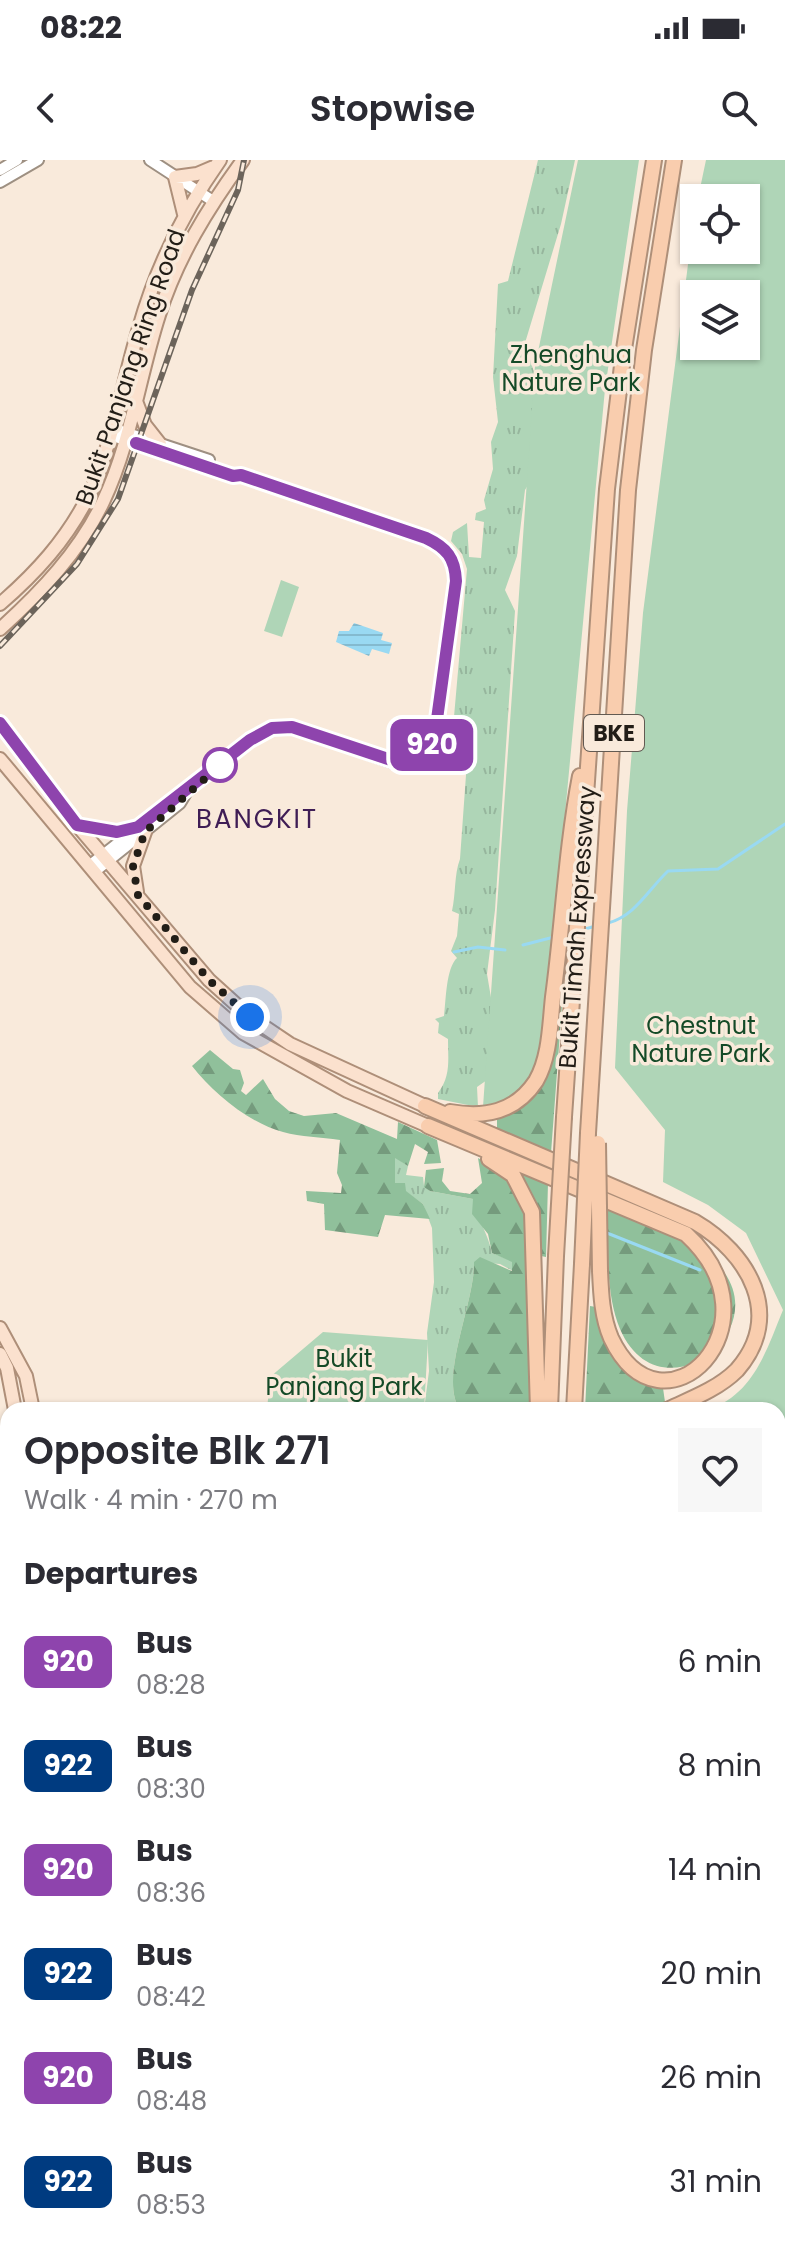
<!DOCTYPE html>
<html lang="en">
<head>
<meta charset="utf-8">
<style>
	:root { --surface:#fff; --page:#f7f7f7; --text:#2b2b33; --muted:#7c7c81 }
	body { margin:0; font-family:Poppins,sans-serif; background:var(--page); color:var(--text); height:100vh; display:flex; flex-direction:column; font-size:30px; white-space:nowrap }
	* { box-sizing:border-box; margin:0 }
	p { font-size:26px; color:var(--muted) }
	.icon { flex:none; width:44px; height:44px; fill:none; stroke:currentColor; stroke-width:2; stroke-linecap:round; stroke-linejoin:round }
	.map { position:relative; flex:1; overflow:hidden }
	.side { position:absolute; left:0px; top:1242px; width:786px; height:850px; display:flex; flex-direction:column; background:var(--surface); border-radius:24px 24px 0 0; box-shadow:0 2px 6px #0004 }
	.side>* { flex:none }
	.badge { padding:0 16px; border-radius:12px; font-size:28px; line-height:52px }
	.fabs { position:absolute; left:680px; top:24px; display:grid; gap:16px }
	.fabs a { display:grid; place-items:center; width:80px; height:80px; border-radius:0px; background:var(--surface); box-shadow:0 2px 6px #0004; font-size:40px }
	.you { position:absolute; width:40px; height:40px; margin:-20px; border:6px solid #fff; border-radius:50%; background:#1a73e8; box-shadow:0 0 0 12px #1a73e833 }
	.map>.badge { position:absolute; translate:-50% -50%; box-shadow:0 0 0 4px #fff }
	h2 { padding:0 24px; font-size:30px; line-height:72px }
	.round { display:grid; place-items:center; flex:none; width:84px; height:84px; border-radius:0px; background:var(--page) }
	.headline { display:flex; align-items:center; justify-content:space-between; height:136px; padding:0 24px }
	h1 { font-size:38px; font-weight:600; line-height:60px }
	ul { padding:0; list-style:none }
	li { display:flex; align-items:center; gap:24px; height:104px; padding:0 24px }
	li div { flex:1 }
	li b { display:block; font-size:30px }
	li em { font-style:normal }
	li .badge { min-width:88px; font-weight:700; text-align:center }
	.status { display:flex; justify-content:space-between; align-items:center; height:56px; padding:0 40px; background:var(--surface); direction:ltr }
	.status svg { height:22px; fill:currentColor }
	header { display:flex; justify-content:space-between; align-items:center; height:104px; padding:0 24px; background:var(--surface); font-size:36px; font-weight:600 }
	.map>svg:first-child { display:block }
	.grass { fill:url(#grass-tufts) }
	.forest { fill:url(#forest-firs) }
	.park { fill:#afd5b7; fill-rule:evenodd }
	.water { fill:url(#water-rules) }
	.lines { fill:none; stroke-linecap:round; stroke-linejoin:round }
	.stream { stroke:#99d9f2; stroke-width:3 }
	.minor-casing { stroke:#9e9082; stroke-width:14 }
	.major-casing { stroke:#ae8f79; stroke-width:16 }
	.highway-casing { stroke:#ae8f79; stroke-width:18 }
	.minor { stroke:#fff; stroke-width:10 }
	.major { stroke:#fbe1ce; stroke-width:12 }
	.highway { stroke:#f9cdae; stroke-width:14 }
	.rail-casing { stroke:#6c645b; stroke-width:6 }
	.rail { stroke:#f9eadb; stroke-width:3; stroke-dasharray:9; stroke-linecap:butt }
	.highway-bridge-casing { stroke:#ae8f79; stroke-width:18; stroke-linecap:butt }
	.highway-bridge { stroke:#f9cdae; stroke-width:14 }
	.line-casing { stroke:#fff; stroke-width:18 }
	.line { stroke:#8e44ad; stroke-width:12 }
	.walk { stroke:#221d17; stroke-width:8; stroke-dasharray:0 14.4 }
	.stop-dot { fill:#fff; stroke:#8e44ad; stroke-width:4 }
	.labels { text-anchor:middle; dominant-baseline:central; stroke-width:7; stroke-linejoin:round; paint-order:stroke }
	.shield { fill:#f9eadb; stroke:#625a52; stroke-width:2 }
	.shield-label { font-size:22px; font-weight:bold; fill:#221d17 }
	.park-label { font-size:24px; fill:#144a27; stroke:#f9eadb }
	.street-label { font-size:24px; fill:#221d17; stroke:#f9eadb }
	.neighbourhood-label { font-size:26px; letter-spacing:2px; fill:#3f1d55; stroke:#f9eadb }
</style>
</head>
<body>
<div class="status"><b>08:22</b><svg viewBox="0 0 49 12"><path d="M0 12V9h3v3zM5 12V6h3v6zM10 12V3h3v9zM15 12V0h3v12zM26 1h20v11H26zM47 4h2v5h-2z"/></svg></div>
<header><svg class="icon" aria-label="back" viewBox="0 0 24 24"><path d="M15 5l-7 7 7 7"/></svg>Stopwise<svg class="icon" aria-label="search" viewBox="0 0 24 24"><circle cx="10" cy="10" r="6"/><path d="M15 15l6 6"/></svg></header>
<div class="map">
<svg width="785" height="2091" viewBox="0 0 785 2091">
	<defs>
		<pattern id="grass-tufts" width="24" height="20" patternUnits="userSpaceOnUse" patternTransform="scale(2)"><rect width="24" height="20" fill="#afd5b7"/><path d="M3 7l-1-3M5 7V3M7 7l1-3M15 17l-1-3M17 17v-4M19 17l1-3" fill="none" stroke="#96b69d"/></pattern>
		<pattern id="forest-firs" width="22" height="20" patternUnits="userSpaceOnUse" patternTransform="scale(2)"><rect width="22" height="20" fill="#90c09b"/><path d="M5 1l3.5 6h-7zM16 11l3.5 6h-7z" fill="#759b7d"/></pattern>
		<pattern id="water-rules" width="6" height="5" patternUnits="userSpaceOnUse" patternTransform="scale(2)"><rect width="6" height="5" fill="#99d9f2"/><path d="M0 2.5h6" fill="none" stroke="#84bacf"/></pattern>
	</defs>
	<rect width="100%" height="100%" fill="#f9eadb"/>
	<path class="grass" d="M538 0H575L561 64 525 183 555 280 525 330 517 396 505 430 515 451 495 750 487 814 498 879 487 920 477 927 478 947 438 939V933C451 916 448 900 448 879L438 873 439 863 435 859 444 856C446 840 446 808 457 798L451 791 457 776 459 754 452 751C456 733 454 715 460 699L469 573 453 568 467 409 462 394 451 381 453 372 467 363 469 397 481 398 484 362 475 360 476 353 486 349 484 340 493 309 491 282 498 262 493 217 498 124 508 121Z
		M395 997 408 1006 406 1015 423 1017 424 1026 430 1031 473 1039C477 1059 488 1073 492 1093L512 1101 513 1111 500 1104 474 1102C475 1143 438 1218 460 1250H424L429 1211 427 1173 434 1122 432 1068 423 1044 395 1024Z"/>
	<path class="forest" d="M560 818 564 819 551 993 497 971V956Z
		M210 890 233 909 240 910 244 923 241 931 246 935 263 919 275 939 289 951 304 956 336 953 397 979 398 962 437 980 441 1003 424 1004 428 992 415 984 408 1006 395 998V1023H405L406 1031 423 1044 430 1059 385 1055 378 1077 325 1070 324 1044 307 1041 306 1031 341 1033 342 1025 337 1013 340 980C321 977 301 977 283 972 249 963 213 933 192 906Z
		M478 998 508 1016 527 1048 528 1202 533 1250H460C438 1218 475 1143 474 1102L480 1097 512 1111V1102L492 1093 488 1074 472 1054 473 1039 430 1031 424 1027 426 1010 444 1008 442 1021 450 1031 470 1034 482 1023Z
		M522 1011 548 1023 546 1097 541 1096 537 1049 520 1016Z
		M608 1047C646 1063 699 1077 724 1112 771 1177 658 1257 620 1169 605 1133 608 1085 608 1047Z
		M590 1146 596 1147C602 1187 625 1215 663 1228L665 1242 647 1250H585Z
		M0 1414H8V1616L0 1610Z
		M8 2012V2084H251L249 2091H0V2022Z
		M272 2084H463L462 2091H270Z"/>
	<path class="park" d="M578 0H639L605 229 546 856C539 900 535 938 483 947L535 206Z
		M706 0H785V2091H541V2084H778V1250H708C754 1234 766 1191 783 1150L746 1073 708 1045 663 1022 665 970 615 908 627 651 643 453 694 58V90H746V38H698ZM694 134H746V186H694Z
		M281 420 299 427 282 477 264 471Z
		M323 1172 428 1180 424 1250H267L270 1217Z"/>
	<path class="water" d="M354 463 383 473 381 480 392 483 389 494 372 489 369 496 336 482 339 471H349Z"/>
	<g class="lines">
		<path class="stream" d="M608 763C635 756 648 730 668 711L718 709 785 664
			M581 770 596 766
			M523 785 554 777
			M454 792 478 787 505 790
			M607 1073 700 1110"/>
		<defs>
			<path id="minor" d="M150 0 213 41
				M0 10 17 0
				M0 22 38 0
				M112 268 209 300
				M89 706 250 580 272 568 292 567 394 603 413 601 434 581 456 421C455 398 447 387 426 378L239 314 233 316 110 275
				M94 712 180 643 186 633
				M0 1629 8 1635
				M778 1767 785 1775
				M0 1903 8 1902
				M0 2007H8"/>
			<path id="major" d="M184 54 175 17 197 14 216 6
				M136 241 145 265 160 284
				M0 444C36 413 66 380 88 337 113 284 122 224 139 168 156 108 184 51 220 0
				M0 469C40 433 80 391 103 342 131 283 139 217 159 155 177 98 208 48 243 0
				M0 563 77 665 209 820 250 857 290 884 425 946
				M0 599 190 827 243 873 347 931 428 966
				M77 665 117 672 138 667
				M137 732 133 706 145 672
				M0 1168 26 1216 33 1250
				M0 1194 7 1208 15 1250
				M0 1879 8 1845
				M0 1946 8 1921"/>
			<path id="highway" d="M425 946 695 1062C748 1093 785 1155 737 1210 718 1229 691 1239 667 1250
				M450 952C484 958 515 953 536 921 550 897 550 864 553 837 563 763 566 689 580 616
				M564 957 607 329 624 189 654 0
				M428 966 686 1074C785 1165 662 1286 611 1178 602 1157 601 1134 600 1111
				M588 973 628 330 644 190 674 0
				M489 999 513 1015 532 1052 538 1250
				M550 1250 556 1096
				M574 1250 582 1104
				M470 2091 471 2084
				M489 2091V2084
				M513 2091 514 2084
				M527 2091V2084"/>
		</defs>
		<use href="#minor" class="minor-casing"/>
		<use href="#major" class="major-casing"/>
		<use href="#highway" class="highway-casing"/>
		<use href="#minor" class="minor"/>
		<use href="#major" class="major"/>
		<use href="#highway" class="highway"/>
		<defs>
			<path id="rail" d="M0 486 77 404 118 339 192 130 238 30 244 0"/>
		</defs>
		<use href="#rail" class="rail-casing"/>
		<use href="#rail" class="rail"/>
		<defs>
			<path id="highway-bridge" d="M598 983 600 1111
				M556 1096 564 957
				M582 1104 588 973"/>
		</defs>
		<use href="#highway-bridge" class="highway-bridge-casing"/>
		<use href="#highway-bridge" class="highway-bridge"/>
	</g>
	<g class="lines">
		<defs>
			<path id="line" d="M0 563 77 665 117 672 138 667 250 580 272 568 292 567 403 604 422 595 434 581 456 421C455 398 447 388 426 378L241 315 233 316 136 283"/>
		</defs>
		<use href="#line" class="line-casing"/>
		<use href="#line" class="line"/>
		<path class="walk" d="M220 605 228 598 145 672 133 706 138 735 209 820 250 857"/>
	</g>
	<circle class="stop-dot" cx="220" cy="605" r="16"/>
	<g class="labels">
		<rect class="shield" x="584" y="555" width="60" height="36" rx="6"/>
		<g class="shield-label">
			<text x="614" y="573">BKE</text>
		</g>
		<g class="park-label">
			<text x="571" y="194">Zhenghua<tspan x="571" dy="28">Nature Park</tspan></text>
			<text x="701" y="865">Chestnut<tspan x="701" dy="28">Nature Park</tspan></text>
			<text x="344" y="1198">Bukit<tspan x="344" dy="28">Panjang Park</tspan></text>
		</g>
		<g class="street-label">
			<text transform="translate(130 207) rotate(-71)">Bukit Panjang Ring Road</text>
			<text transform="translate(577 767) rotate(-86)">Bukit Timah Expressway</text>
		</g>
		<g class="neighbourhood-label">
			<text x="257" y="659">BANGKIT</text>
		</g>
	</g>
</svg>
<div class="fabs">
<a><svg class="icon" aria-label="locate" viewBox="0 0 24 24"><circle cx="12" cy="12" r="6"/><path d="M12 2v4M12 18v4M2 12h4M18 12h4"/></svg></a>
<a><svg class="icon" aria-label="layers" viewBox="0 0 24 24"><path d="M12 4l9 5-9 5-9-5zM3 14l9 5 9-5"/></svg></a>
</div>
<div class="you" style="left:250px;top:857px"></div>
<b class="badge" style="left:432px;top:585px;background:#8e44ad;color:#fff">920</b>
<section class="side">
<div class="headline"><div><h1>Opposite Blk 271</h1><p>Walk · 4 min · 270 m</p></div><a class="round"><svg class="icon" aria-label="heart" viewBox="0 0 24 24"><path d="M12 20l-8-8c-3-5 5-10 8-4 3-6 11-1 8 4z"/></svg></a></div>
<h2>Departures</h2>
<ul>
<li><span class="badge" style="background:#8e44ad;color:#fff">920</span><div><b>Bus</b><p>08:28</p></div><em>6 min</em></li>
<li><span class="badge" style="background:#003b80;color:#fff">922</span><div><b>Bus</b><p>08:30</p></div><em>8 min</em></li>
<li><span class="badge" style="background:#8e44ad;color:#fff">920</span><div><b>Bus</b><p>08:36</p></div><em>14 min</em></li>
<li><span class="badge" style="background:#003b80;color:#fff">922</span><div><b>Bus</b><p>08:42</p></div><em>20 min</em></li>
<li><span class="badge" style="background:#8e44ad;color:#fff">920</span><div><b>Bus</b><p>08:48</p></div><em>26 min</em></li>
<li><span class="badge" style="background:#003b80;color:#fff">922</span><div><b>Bus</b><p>08:53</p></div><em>31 min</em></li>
</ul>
</section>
</div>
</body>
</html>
